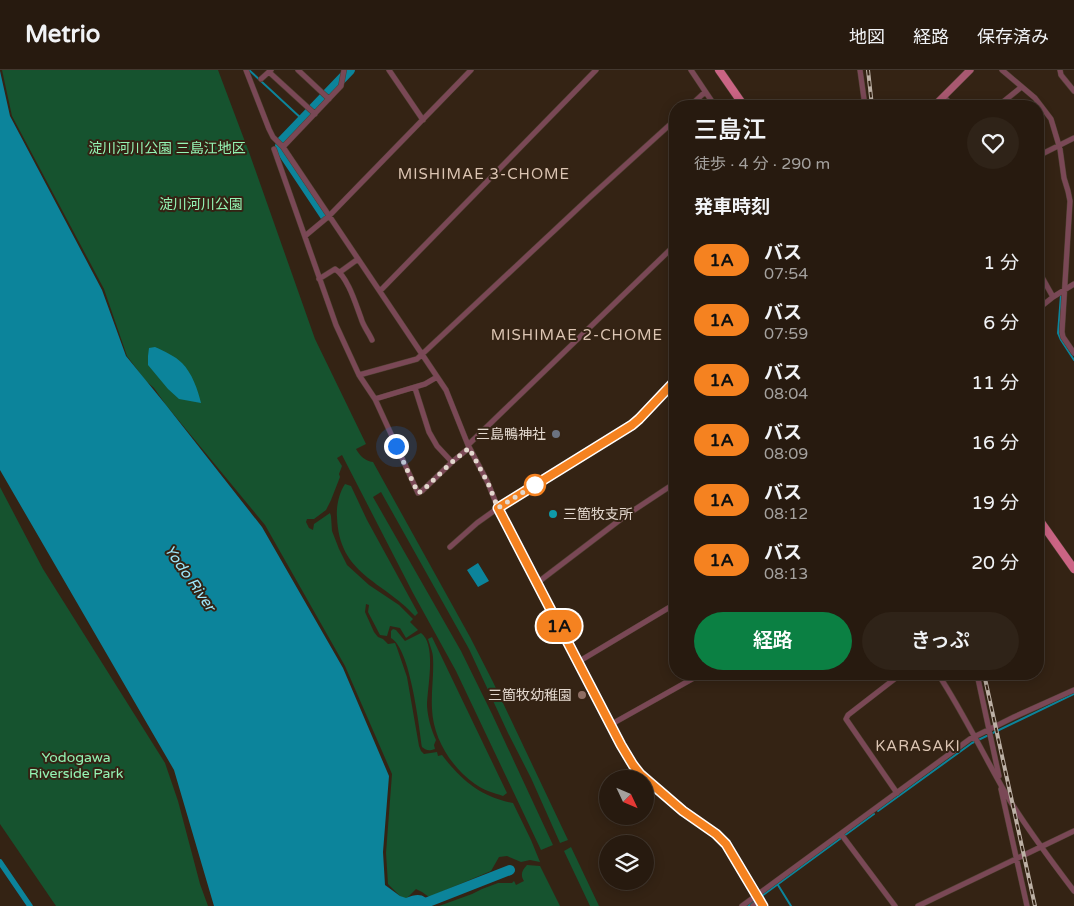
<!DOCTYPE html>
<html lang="ja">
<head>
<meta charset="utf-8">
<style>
	:root { --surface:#271a0f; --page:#2f2318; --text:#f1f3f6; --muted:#a4a19e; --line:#43382f; --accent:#0b8043 }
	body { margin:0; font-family:"Varela Round","Noto Sans JP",sans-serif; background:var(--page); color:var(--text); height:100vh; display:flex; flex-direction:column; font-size:19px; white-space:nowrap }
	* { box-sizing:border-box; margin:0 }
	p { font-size:16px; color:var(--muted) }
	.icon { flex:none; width:28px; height:28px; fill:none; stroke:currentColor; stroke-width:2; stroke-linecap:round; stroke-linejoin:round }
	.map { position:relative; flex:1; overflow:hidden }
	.sheet { position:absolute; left:669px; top:30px; width:375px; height:580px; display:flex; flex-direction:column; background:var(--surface); border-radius:20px; box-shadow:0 2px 12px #0003,0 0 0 1px var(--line) }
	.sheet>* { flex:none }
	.badge { padding:0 10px; border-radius:16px; font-size:18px; line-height:32px }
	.needle { width:32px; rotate:134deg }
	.buttons { position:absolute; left:599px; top:700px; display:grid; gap:10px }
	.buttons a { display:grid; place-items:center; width:55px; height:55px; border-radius:50%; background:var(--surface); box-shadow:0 2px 12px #0003,0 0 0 1px var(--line); font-size:25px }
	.you { position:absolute; width:25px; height:25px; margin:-12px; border:4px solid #fff; border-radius:50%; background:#1a73e8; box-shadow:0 0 0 8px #1a73e833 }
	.map>.badge { position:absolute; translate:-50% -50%; box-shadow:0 0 0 2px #fff }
	h2 { padding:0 25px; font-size:19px; line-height:45px }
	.round { display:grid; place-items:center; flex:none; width:52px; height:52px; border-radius:26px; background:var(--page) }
	.overview { display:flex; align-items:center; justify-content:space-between; height:85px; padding:0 25px }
	h1 { font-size:24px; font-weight:600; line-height:38px }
	.action { display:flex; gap:10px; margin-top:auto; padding:10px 25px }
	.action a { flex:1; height:58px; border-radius:30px; background:var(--accent); color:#fff; font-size:20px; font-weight:600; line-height:58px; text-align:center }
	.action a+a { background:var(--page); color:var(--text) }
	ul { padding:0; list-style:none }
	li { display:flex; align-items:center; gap:15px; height:60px; padding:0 25px }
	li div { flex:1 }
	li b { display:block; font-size:19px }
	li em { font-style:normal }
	li .badge { min-width:55px; font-weight:700; text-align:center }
	header { display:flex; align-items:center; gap:30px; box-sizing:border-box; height:70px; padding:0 25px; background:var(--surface); border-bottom:1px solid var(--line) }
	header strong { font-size:24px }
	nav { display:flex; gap:28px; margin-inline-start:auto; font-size:18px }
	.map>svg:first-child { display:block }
	.green { fill:#16532f }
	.water { fill:#0c849b }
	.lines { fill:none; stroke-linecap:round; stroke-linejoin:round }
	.stream { stroke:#0c849b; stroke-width:2 }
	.canal { stroke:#0c849b; stroke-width:5.5 }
	.river { stroke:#0c849b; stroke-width:10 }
	.street-casing { stroke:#504032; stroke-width:6 }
	.secondary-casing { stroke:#504032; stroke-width:8 }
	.primary-casing { stroke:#504032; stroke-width:9 }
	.street { stroke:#7a4856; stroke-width:5 }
	.secondary { stroke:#a85870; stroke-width:7 }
	.primary { stroke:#cb6484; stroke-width:8 }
	.rail-casing { stroke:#bcb0a5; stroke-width:4 }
	.rail { stroke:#342314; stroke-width:2; stroke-dasharray:5.5; stroke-linecap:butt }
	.line-casing { stroke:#fff; stroke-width:11 }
	.line { stroke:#f58220; stroke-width:8 }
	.walk { stroke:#e3d8ce; stroke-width:5; stroke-dasharray:0 9 }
	.worship-dot { fill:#6b7280; stroke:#342314; stroke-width:2 }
	.stop-dot { fill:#fff; stroke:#f58220; stroke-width:2.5 }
	.culture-dot { fill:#0f9aa8; stroke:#342314; stroke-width:2 }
	.education-dot { fill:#8d6e63; stroke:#342314; stroke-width:2 }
	.labels { text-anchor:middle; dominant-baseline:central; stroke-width:4; stroke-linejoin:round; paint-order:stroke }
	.park-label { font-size:14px; fill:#94f4b4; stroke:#342314 }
	.poi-label { font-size:14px; fill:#e3d8ce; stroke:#342314; text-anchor:end }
	.neighbourhood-label { font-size:15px; letter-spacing:1px; fill:#dcc5b3; stroke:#342314 }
	.water-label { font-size:15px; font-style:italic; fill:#9ee8fb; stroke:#342314 }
</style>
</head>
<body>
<header>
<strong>Metrio</strong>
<nav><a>地図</a><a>経路</a><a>保存済み</a></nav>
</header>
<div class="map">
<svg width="1074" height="836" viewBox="0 0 1074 836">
	<rect width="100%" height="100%" fill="#342314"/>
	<path class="green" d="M2 0H218L250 85 315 269 366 374 356 379C360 386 365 391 373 392L470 567 493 612 568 770 560 773 531 708 508 663 469 579 381 422 373 427 461 581 492 644 553 775 541 780 456 601 413 523 342 385 337 388 342 396 339 404 340 407 331 430 326 440 314 449H307L306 452 309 458 313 460 314 454 330 443 331 446 332 461 339 479 347 495 369 515 399 535 413 549 410 552 418 560 406 568 400 558 390 556 387 566 380 565 368 542 369 535 366 534 365 542 374 562 378 567 383 569 388 574 395 573 397 578 407 607 419 676 421 681 424 684 437 682 438 686 442 685C461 710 481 727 513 733L531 770 540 792 530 790 521 792 507 786 499 787 491 801 429 827 422 822 416 819 406 829 400 826 388 814 386 783 392 704 345 596 265 455 166 335 154 318 145 310 127 286 104 219 12 46Z
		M345 414 351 416 367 450 418 543 415 546C382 510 339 505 337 447 336 437 339 423 345 414Z
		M0 417 43 499 165 693 178 731 200 814 208 836H56L0 754Z
		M393 559 396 560 405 571 421 563C437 575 427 618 427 636 428 649 431 659 436 670L434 675 435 679C429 681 427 681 422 677 419 655 410 578 391 568V561Z
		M432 567 507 723 503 726C494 723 483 720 475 714 451 697 433 668 432 639 431 622 434 605 433 588 433 582 430 576 428 569Z
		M571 777 599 836H590L564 781Z
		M527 795 540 796 560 836H439L472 824 482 819 498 813H512L514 811 516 815 524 811C520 805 522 800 527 795Z"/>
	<path class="water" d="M0 1 10 46 102 220 126 286 166 335 262 457 343 598 389 706 383 782 385 815 400 826 406 828C418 823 425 823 432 836H214L174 700 0 400Z
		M155 277C164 281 175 286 182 293 192 303 198 320 201 333L179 329 168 319 148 295V286L149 278Z
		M478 493 489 511 478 517 467 500Z"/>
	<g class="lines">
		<path class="stream" d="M249 0 303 50
			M1061 225 1058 263 1061 270 1074 290
			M878 741 972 673 1074 624
			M778 815 791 836
			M748 836 874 744"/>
		<path class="canal" d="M0 792 30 836"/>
		<path class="river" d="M325 146 281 80 280 76 282 71 350 0
			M418 836 510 800"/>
		<defs>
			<path id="street" d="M246 0 269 59 273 67 283 77
				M298 0 329 29
				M344 0 341 16 283 77 446 320 468 375 488 413 498 438 621 675 633 695 640 703 683 741 716 764 726 774 763 836
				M389 0 423 50
				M691 0 715 36
				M860 0 865 36
				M1002 0 1035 28 1051 49 1060 79 1064 108 1068 121 1070 131 1062 262 1063 267 1074 283
				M1060 0 1061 5 1074 21
				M269 2 315 44
				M261 9 271 0
				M944 27 953 36
				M690 36 705 22
				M998 36 1019 19
				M274 79 336 255 359 305 375 329 418 423 422 421 452 392 469 378
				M1038 86 1074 68
				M305 166 329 146 471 0
				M1038 200 1053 227
				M340 202 358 189
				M319 209 335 199C348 207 356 235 361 248 363 256 369 263 372 270
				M380 221 596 0
				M1038 239 1053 227 1074 214
				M359 305 417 289 589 128 675 50
				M415 318 429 362 437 376 452 392
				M375 329 425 314 437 307
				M468 375 675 175
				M450 477 477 453 498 438
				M537 513 625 446 675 413
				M578 592 675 534
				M938 604C963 642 983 684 1006 724 1026 758 1050 789 1074 821
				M977 604 999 706
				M610 655 701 604
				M1001 719 1027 836
				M897 723 846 649 848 645 901 604
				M841 764 895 836
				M742 836 970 669 1014 647 1074 620
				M753 836 760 830
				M918 836 1074 761"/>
			<path id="secondary" d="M934 36 970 0
				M498 438 632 355 675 311"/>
			<path id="primary" d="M719 0 744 36
				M1038 448 1074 499"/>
		</defs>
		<use href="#street" class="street-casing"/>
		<use href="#secondary" class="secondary-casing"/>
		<use href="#primary" class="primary-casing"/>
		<use href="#street" class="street"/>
		<use href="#secondary" class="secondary"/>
		<use href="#primary" class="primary"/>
		<defs>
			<path id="rail" d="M868 0 872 36
				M984 604 1035 836"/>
		</defs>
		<use href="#rail" class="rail-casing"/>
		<use href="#rail" class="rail"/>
	</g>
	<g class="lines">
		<defs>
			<path id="line" d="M675 311 639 349 632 355 498 438 621 675 633 695 640 704 683 741 716 764 726 774 763 836"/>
		</defs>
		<use href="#line" class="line-casing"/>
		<use href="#line" class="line"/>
		<path class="walk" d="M396 376 418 423 422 421 452 392 469 378 488 413 498 438 535 415"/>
	</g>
	<circle class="worship-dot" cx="556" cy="364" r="5"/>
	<circle class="stop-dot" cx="535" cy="415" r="10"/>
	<circle class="culture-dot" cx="553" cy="444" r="5"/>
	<circle class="education-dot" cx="582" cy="625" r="5"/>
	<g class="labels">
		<g class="park-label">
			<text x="167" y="78">淀川河川公園 三島江地区</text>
			<text x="201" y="134">淀川河川公園</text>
			<text x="76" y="687">Yodogawa<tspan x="76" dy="16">Riverside Park</tspan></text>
		</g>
		<g class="poi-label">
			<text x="546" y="364">三島鴨神社</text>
			<text x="563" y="444" text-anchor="start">三箇牧支所</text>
			<text x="572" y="625">三箇牧幼稚園</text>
		</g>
		<g class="neighbourhood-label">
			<text x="484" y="104">MISHIMAE 3-CHOME</text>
			<text x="577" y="265">MISHIMAE 2-CHOME</text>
			<text x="918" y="676">KARASAKI</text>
		</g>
		<g class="water-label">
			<text transform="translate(190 508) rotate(55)">Yodo River</text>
		</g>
	</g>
</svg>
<div class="buttons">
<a><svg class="needle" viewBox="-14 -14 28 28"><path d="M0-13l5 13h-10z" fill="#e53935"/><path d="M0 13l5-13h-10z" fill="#a4a19e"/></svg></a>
<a><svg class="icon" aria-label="layers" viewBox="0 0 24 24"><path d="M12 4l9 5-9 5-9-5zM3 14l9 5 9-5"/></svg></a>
</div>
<div class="you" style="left:396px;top:376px"></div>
<b class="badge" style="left:559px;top:556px;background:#f58220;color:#111">1A</b>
<section class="sheet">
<div class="overview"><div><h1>三島江</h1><p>徒歩 · 4 分 · 290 m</p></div><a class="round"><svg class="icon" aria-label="heart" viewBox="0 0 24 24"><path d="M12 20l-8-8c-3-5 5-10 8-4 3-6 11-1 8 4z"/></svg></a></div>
<h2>発車時刻</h2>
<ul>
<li><span class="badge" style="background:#f58220;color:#111">1A</span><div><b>バス</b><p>07:54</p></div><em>1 分</em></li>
<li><span class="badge" style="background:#f58220;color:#111">1A</span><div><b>バス</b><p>07:59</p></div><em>6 分</em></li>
<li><span class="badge" style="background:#f58220;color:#111">1A</span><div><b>バス</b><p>08:04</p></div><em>11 分</em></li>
<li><span class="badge" style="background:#f58220;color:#111">1A</span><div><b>バス</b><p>08:09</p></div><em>16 分</em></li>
<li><span class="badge" style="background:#f58220;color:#111">1A</span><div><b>バス</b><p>08:12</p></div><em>19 分</em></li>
<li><span class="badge" style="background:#f58220;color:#111">1A</span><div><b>バス</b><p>08:13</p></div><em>20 分</em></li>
</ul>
<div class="action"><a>経路</a><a>きっぷ</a></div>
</section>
</div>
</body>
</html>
